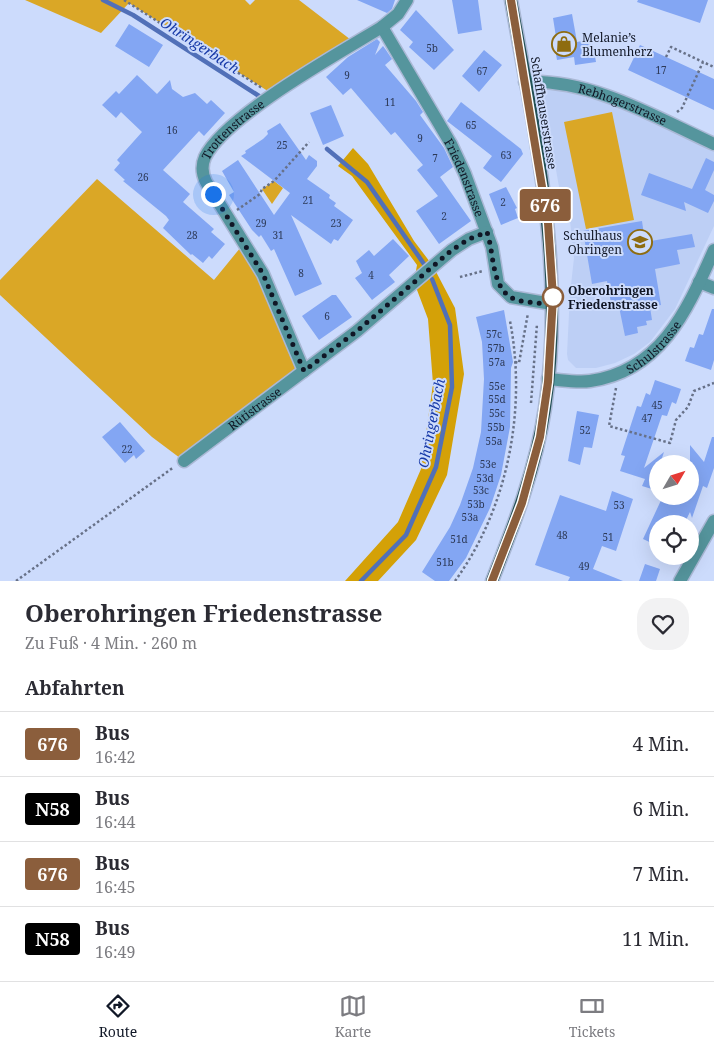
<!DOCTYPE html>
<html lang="de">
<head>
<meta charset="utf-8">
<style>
	:root { --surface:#fff; --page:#f2f2f3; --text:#2b2b33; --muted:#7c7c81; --line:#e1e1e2; --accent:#111827 }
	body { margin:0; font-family:"Noto Serif",serif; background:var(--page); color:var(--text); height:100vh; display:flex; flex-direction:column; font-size:19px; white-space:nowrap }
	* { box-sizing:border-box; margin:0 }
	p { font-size:16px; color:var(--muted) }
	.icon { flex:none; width:28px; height:28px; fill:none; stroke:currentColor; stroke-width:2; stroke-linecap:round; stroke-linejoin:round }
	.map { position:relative; height:581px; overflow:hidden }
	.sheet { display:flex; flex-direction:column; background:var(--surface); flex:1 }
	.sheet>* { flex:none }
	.badge { padding:0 10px; border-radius:4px; font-size:18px; line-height:32px }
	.needle { width:32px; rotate:51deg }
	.tools { position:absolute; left:649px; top:455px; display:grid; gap:10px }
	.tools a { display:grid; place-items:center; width:50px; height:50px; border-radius:50%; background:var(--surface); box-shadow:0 5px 20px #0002; font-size:25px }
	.you { position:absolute; width:25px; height:25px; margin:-12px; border:4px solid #fff; border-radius:50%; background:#1a73e8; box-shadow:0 0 0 8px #1a73e833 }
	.map>.badge { position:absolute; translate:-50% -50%; box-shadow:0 0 0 2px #fff }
	h2 { padding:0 25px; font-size:19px; line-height:45px }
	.round { display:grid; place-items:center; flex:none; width:52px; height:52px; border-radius:20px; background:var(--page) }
	.headline { display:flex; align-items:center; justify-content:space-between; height:85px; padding:0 25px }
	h1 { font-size:24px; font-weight:700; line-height:38px }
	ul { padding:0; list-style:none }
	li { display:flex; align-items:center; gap:15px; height:65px; padding:0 25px; border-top:1px solid var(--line) }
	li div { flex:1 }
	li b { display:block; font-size:19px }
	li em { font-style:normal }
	li .badge { min-width:55px; font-weight:700; text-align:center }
	.dock { display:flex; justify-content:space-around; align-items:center; height:70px; border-top:1px solid var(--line); background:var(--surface); font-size:14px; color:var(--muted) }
	.dock a { display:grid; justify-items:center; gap:2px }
	.dock .on { color:var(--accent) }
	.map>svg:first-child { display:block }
	.built { fill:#bdcff5 }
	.green { fill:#daa726 }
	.forest { fill:#d4a107 }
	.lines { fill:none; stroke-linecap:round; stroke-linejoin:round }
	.stream { stroke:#5170b8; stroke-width:4.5 }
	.building { fill:#83a6f3 }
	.street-casing { stroke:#aab8d5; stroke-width:15 }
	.primary-casing { stroke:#aab8d5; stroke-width:15 }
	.path { stroke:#677188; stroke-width:2.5; stroke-dasharray:2.5 2.5; stroke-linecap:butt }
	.street { stroke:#55959d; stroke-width:12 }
	.primary { stroke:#214f55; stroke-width:12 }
	.line-casing { stroke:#fff; stroke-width:11 }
	.line { stroke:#8b5e3c; stroke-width:8 }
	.walk { stroke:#101625; stroke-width:5; stroke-dasharray:0 9 }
	.stop-dot { fill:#fff; stroke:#8b5e3c; stroke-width:2.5 }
	.labels { text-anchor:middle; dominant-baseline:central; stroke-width:4; stroke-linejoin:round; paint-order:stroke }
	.number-label { font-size:10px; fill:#2d3a58 }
	.poi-label { font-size:12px; fill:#101625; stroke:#ccdbfc; text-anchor:start }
	.street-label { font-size:12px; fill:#101625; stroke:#ccdbfc }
	.stop-label { font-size:12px; font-weight:bold; fill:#101625; stroke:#ccdbfc; text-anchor:start }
	.water-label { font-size:14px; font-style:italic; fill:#183aa8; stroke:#ccdbfc }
</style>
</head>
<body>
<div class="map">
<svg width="714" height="581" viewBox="0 0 714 581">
	<rect width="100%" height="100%" fill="#ccdbfc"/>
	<path class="built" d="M560 89 626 107 714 150V226L675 309 650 342 634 354 615 363 596 368H576L568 360 567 354 570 294 574 258 569 211 563 209 543 97 547 90Z"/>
	<path class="green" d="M25 0H245L250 5 255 0H299L355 43 274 95 129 3 101 33Z
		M612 112 634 220 586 229 564 122Z
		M97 179 214 280 245 242 304 371 184 461 152 437 0 295V280Z
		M274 181 283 188 272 204 262 189Z"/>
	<path class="forest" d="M353 148 368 164 414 241 433 266 455 308 464 374 447 475 416 540 378 581H345L398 522 421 469 433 384 428 319 414 282 417 265 352 176 338 166Z"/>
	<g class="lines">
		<path class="stream" d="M103 0 133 15 259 96
			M327 149 367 182 424 264
			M361 581 406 535 436 467 452 387 450 325 432 279"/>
	</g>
	<path class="building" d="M357 0H395L392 9 387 13Z
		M452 0H478L482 30 458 34Z
		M638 0H708L700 23 637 2Z
		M416 10 454 50 434 70 409 47 413 42 400 30Z
		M572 14 577 42 592 39 596 62 575 65 574 57 557 60 553 37H556L553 18Z
		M129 24 163 45 149 67 115 46Z
		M377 39 380 42 375 55 383 46 386 50 392 59 385 65 416 101 423 112 420 115 444 148 453 167 440 177 471 221 439 244 416 211 438 196 417 170 423 165 395 132 391 135 351 88 343 95 326 77 348 57Z
		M640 45 714 79V110L628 70Z
		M484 50 502 65 479 92 462 76Z
		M137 75 157 94 170 80 172 89 183 97 195 93 207 104 211 100 225 113 204 136 199 131 163 170 190 194 183 202 214 229 211 232 225 244 212 259 209 256 203 263 192 254 191 255 163 228 169 220 166 216 123 181 125 180 114 170 120 163 117 160 142 132 121 112 116 118 102 105 116 91 119 94Z
		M461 102 521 149 523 154 501 182 483 168 492 156 447 121Z
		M331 105 344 136 323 145 310 113Z
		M280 123 306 160 309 155 317 161V166L307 179 330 195 329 198 336 203 334 206 353 220 338 241 334 239 331 244 291 215 322 284 295 296 274 249 271 251 261 235 259 237 252 230 229 195 234 192 222 171 238 160 274 215 290 193 241 156 246 153 245 151 263 139 268 134 267 131Z
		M706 158 714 162V170L705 190 714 195V201L708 213 684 202 686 211 641 195 649 173 692 189Z
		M506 187 517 208 515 209 518 218 501 225 489 194Z
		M642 221 645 242 692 234 695 247 677 250 680 264 655 269 661 305 650 307 652 320 646 321 647 325 637 327 638 333 625 336 618 302 611 303 607 281 592 284 583 231Z
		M393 239 409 256 389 275 395 282 372 300 355 278 362 273 356 261 369 250 374 256Z
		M332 295H336L352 317 319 340 302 316Z
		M712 309H714V360L711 370 685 361 690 347 694 348 699 334 703 335Z
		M504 310 513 362 511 368 510 427 501 475 490 508 466 558 449 581H435L422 572 450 527 460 505 473 468 481 432 484 379 482 342 476 317Z
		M655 380 681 389 676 404 672 402 667 416 662 415 644 468 664 452 660 464H658V482L655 490 642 486 645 479 620 471 625 456 621 455 637 406 641 407 646 393 650 395Z
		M577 411 599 415 592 448 584 447 580 465 568 461Z
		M120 422 145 451 136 459 134 455 125 463 102 437Z
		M712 437H714V468L707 488 703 486 692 518 690 512 684 524H658V546L643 539 663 496H690V445L704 462Z
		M612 491 633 499 616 551 602 546 593 569 623 581H568L570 577 535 565 560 495 606 511Z
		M645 564 660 569 656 581H639Z"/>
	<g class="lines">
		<defs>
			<g id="street">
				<path id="s1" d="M382 27 451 144 465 174 492 247 498 284 511 297 552 304"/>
				<path id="s2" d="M525 82C592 79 655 117 714 144"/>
				<path d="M699 282 714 288"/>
				<path id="s3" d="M304 371 263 274 206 182C202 174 201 166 205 157 225 116 341 52 382 27L398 14 407 0"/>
				<path id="s4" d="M548 379C562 380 577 383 590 381 662 371 688 308 714 250"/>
				<path id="s5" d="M184 461 357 331 452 250 469 239 487 232"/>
				<path d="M680 581 714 521"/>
			</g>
			<path id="primary" d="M492 581C514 525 536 468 545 408 566 270 535 135 511 0"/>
		</defs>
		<use href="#street" class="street-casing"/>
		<use href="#primary" class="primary-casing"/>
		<path class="path" d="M124 0 262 88
			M666 57 671 47 703 62
			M677 112 682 108 703 62 714 67
			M237 210 260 194 262 189 274 181 309 142
			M460 277 483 271
			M515 362 519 363 528 313
			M616 388 609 426 670 443 676 420 688 407 694 391 714 383
			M531 403 537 324
			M16 581 174 467
			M455 581C508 508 527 409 510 321"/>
		<use href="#street" class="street"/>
		<use href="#primary" class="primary"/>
	</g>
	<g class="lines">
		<defs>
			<path id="line" d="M492 581 522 503 540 437 548 382 553 297 548 223 511 0"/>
		</defs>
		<use href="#line" class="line-casing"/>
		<use href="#line" class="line"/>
		<path class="walk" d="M213 194 263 274 304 371 357 331 452 250 469 239 487 232C494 252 491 284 510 297 520 303 540 303 552 304L553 297"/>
	</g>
	<defs>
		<symbol id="shop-ring" viewBox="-11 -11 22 22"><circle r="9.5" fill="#ccdbfc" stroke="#8e6c10" stroke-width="1.5"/><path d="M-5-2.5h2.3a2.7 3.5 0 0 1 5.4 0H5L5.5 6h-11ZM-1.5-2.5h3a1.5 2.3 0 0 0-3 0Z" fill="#8e6c10"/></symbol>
		<symbol id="school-ring" viewBox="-11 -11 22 22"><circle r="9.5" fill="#ccdbfc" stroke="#8e6c10" stroke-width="1.5"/><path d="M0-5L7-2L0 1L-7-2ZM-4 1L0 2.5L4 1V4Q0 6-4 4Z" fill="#8e6c10"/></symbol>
	</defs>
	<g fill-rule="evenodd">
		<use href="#shop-ring" x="550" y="30" width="28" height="28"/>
		<use href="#school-ring" x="626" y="228" width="28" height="28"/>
	</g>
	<circle class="stop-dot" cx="553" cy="297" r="10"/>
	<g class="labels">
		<g class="number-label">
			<text x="432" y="48">5b</text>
			<text x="661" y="70">17</text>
			<text x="482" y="71">67</text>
			<text x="347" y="75">9</text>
			<text x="390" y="102">11</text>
			<text x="471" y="125">65</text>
			<text x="172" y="130">16</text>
			<text x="420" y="138">9</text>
			<text x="282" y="145">25</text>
			<text x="506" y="155">63</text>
			<text x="435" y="158">7</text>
			<text x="143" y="177">26</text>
			<text x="308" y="200">21</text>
			<text x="503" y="202">2</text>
			<text x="444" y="216">2</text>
			<text x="261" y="223">29</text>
			<text x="336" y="223">23</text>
			<text x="192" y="235">28</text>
			<text x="278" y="235">31</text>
			<text x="301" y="273">8</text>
			<text x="371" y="275">4</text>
			<text x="327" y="316">6</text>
			<text x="494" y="334">57c</text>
			<text x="496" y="348">57b</text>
			<text x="497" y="362">57a</text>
			<text x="497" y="386">55e</text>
			<text x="497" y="399">55d</text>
			<text x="657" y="405">45</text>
			<text x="497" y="413">55c</text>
			<text x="647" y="418">47</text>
			<text x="496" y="427">55b</text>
			<text x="585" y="430">52</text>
			<text x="494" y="441">55a</text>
			<text x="127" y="449">22</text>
			<text x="488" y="464">53e</text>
			<text x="485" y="478">53d</text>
			<text x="481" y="490">53c</text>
			<text x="476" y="504">53b</text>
			<text x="619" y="505">53</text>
			<text x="470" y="517">53a</text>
			<text x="562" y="535">48</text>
			<text x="608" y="537">51</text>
			<text x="459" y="539">51d</text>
			<text x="445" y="562">51b</text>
			<text x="584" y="566">49</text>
		</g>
		<g class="poi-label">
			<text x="582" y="37">Melanie’s<tspan x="582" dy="14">Blumenherz</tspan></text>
			<text x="622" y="235" text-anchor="end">Schulhaus<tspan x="622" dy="14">Ohringen</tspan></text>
		</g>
		<g class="street-label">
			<text stroke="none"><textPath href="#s2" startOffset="101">Rebhogerstrasse</textPath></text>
			<text transform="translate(544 113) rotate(81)">Schaffhauserstrasse</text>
			<text stroke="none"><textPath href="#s3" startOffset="279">Trottenstrasse</textPath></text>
			<text stroke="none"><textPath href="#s1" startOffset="172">Friedenstrasse</textPath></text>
			<text stroke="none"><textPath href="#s4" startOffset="116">Schulstrasse</textPath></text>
			<text stroke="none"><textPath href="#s5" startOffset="88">Rütistrasse</textPath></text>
		</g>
		<g class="stop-label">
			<text x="568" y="290">Oberohringen<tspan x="568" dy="14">Friedenstrasse</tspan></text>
		</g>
		<g class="water-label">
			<text transform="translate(200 45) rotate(33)">Ohringerbach</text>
			<text transform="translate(431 423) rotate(-79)">Ohringerbach</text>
		</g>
	</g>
</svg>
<div class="tools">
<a><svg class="needle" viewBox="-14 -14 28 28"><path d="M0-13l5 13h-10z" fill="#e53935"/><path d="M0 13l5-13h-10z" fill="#7c7c81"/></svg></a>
<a><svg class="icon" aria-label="locate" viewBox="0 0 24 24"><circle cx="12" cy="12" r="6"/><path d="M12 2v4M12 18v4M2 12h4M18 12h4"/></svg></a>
</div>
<div class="you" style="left:213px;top:194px"></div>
<b class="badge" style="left:545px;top:205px;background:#8b5e3c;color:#fff">676</b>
</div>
<section class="sheet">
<div class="headline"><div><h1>Oberohringen Friedenstrasse</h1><p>Zu Fuß · 4 Min. · 260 m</p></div><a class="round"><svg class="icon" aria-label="heart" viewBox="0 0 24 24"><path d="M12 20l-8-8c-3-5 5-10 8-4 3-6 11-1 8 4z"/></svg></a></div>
<h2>Abfahrten</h2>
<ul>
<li><span class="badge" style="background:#8b5e3c;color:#fff">676</span><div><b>Bus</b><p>16:42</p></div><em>4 Min.</em></li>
<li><span class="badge" style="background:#000;color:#fff">N58</span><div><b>Bus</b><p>16:44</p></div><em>6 Min.</em></li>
<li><span class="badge" style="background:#8b5e3c;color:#fff">676</span><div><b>Bus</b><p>16:45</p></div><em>7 Min.</em></li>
<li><span class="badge" style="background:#000;color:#fff">N58</span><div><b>Bus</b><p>16:49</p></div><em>11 Min.</em></li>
</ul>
</section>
<nav class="dock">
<a class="on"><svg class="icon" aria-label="directions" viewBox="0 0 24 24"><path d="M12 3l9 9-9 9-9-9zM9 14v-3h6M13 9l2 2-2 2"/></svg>Route</a>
<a><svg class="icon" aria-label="map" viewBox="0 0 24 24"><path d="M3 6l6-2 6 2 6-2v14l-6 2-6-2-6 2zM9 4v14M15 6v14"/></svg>Karte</a>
<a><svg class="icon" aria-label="tickets" viewBox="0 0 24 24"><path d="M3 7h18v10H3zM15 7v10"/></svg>Tickets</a>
</nav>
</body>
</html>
